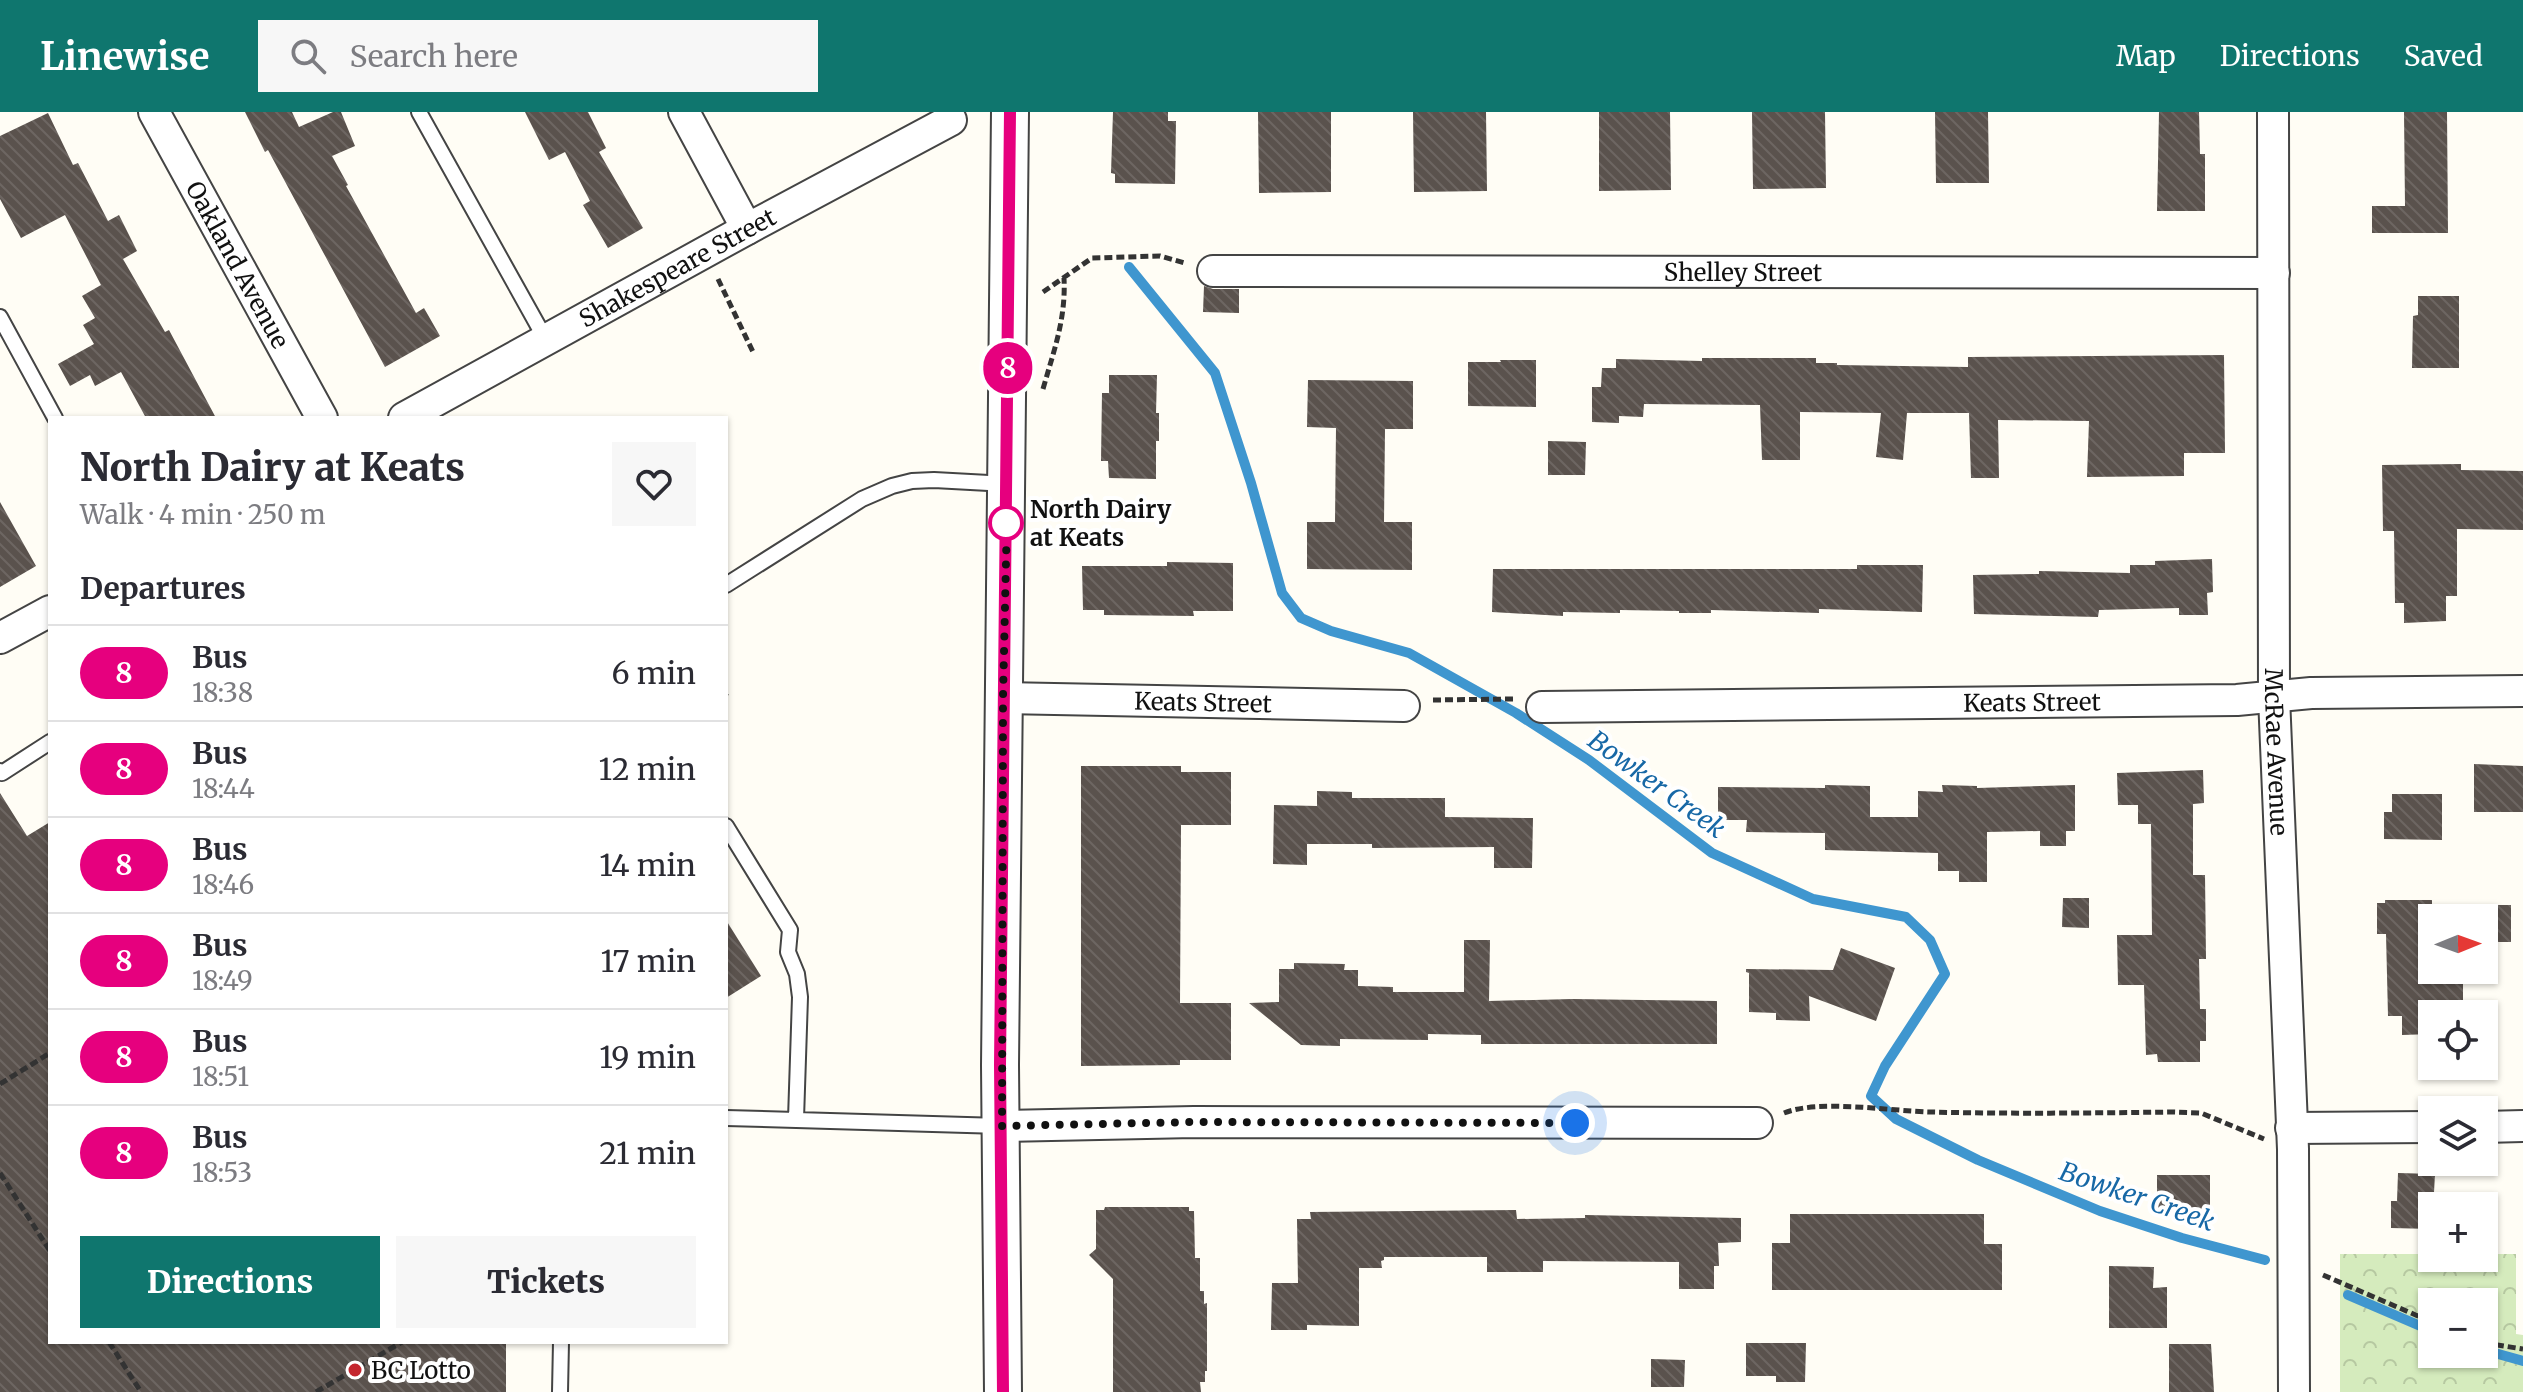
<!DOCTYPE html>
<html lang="en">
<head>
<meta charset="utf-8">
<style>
	:root { --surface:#fff; --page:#f7f7f7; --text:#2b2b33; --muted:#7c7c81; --line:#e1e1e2; --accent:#0f766e }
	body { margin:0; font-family:Merriweather,serif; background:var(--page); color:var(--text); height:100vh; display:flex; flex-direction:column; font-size:30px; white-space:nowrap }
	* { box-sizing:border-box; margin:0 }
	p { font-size:26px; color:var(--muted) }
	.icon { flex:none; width:44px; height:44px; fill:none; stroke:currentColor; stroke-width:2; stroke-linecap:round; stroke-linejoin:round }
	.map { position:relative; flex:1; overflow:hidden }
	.sheet { position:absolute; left:48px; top:304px; width:680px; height:928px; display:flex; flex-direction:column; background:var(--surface); border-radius:0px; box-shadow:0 2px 6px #0004 }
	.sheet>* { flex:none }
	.badge { padding:0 16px; border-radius:26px; font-size:28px; line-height:52px }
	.needle { width:52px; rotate:89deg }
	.buttons { position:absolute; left:2418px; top:792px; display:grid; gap:16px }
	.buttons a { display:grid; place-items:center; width:80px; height:80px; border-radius:0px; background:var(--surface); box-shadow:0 2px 6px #0004; font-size:40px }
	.you { position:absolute; width:40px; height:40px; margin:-20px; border:6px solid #fff; border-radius:50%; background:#1a73e8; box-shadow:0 0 0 12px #1a73e833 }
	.map>.badge { position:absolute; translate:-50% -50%; box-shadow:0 0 0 4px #fff }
	h2 { padding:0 32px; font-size:30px; line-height:72px }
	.round { display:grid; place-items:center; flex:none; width:84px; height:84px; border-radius:0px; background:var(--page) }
	.summary { display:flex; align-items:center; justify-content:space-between; height:136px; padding:0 32px }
	h1 { font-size:38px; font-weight:800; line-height:60px }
	.cta { display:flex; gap:16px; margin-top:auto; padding:16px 32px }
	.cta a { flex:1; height:92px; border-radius:0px; background:var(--accent); color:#fff; font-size:32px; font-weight:800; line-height:92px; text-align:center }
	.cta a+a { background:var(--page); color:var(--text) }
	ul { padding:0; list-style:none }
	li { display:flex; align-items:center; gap:24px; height:96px; padding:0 32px; border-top:2px solid var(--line) }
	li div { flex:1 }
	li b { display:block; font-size:30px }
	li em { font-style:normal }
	li .badge { min-width:88px; font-weight:700; text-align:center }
	header { display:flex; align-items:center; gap:48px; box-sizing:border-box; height:112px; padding:0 40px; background:var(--accent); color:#fff }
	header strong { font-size:38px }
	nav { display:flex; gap:44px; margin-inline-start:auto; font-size:28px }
	.search { width:560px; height:72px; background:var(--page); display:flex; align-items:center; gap:20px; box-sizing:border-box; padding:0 28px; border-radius:0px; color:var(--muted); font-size:30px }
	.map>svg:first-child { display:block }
	.park { fill:url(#park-crowns); fill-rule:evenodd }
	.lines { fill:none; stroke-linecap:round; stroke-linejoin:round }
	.stream { stroke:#3f96cf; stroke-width:10 }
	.building { fill:url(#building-back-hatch) }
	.service-casing { stroke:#444; stroke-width:18 }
	.minor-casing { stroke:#444; stroke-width:34 }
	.tertiary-casing { stroke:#444; stroke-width:40 }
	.path { stroke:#333; stroke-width:5; stroke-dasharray:8 4; stroke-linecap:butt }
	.service { stroke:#fff; stroke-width:14 }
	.minor { stroke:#fff; stroke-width:30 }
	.tertiary { stroke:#fff; stroke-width:36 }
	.line-casing { stroke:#fff; stroke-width:18 }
	.line { stroke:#e6007e; stroke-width:12 }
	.walk { stroke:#111; stroke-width:8; stroke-dasharray:0 14.4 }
	.stop-dot { fill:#fff; stroke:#e6007e; stroke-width:4 }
	.poi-dot { fill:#c4262e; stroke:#fff; stroke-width:3 }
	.labels { text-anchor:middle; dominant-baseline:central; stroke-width:8; stroke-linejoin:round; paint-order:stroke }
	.street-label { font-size:24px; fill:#111; stroke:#fff }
	.stop-label { font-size:24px; font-weight:bold; fill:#111; stroke:#fff; text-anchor:start }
	.poi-label { font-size:24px; fill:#111; stroke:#fff; text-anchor:start }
	.water-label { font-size:26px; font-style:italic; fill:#1768a6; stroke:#fff }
</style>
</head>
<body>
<header>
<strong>Linewise</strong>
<div class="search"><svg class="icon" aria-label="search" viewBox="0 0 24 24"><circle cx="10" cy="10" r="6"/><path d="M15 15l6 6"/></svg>Search here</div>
<nav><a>Map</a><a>Directions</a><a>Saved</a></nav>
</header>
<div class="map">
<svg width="2523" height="1280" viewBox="0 0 2523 1280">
	<defs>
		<pattern id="park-crowns" width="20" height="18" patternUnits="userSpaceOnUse" patternTransform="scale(2)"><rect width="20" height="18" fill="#d5ebbd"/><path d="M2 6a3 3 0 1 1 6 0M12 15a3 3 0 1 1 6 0" fill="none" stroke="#b6c8a1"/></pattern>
		<pattern id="building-back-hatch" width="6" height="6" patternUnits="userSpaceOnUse" patternTransform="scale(2)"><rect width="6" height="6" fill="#5a524d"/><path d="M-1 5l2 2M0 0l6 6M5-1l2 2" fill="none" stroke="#6d6662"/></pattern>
	</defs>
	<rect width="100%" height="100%" fill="#fffdf5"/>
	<path class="park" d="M2432 1142V1146H2484V1142H2516V1222L2523 1223V1280H2340V1142ZM2432 1190H2484V1242H2432Z"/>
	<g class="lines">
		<path class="stream" d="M1129 155 1215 261 1251 371 1282 481 1301 506 1331 519 1409 541 1516 601 1589 648 1712 741 1813 787 1906 805 1930 828 1945 862 1885 954 1871 984 1896 1007 1978 1048 2100 1099 2182 1126 2265 1148
			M2348 1183 2432 1219
			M2484 1238 2523 1249"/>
	</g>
	<path class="building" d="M245 0H292L299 15 333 0H341L355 34 332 44 348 73 346 74 416 201 424 196 440 224 385 255 268 38 265 40Z
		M525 0H588L606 36 599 40 643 116 608 136 583 93 590 89 565 40 549 48Z
		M1113 0H1168V9H1176L1175 72 1115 71V62L1111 61Z
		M1258 0H1331V80L1259 81Z
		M1413 0H1486L1487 79 1414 80Z
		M1599 0H1670L1671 78 1599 79Z
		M1752 0H1825L1826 76 1753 77Z
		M1935 0H1988L1989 71H1936Z
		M2159 0H2199L2200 42H2205V99H2157Z
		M2404 0H2447L2448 121H2372V94H2405Z
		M48 1 73 53 78 51 108 109 119 103 137 139 123 147 165 220 169 218 216 306H146L121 260 95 274 90 263 70 274 58 252 94 232 83 213 95 206 82 184 101 173 65 103 21 126 0 87V24Z
		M1204 174 1213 177H1239V201L1203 200Z
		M2418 184H2459V256H2412L2413 204 2418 203Z
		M2224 243 2225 341H2184V364L2087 365 2089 309 1998 308 1999 366H1971L1969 301H1907L1903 348 1876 345 1881 301 1800 300V348H1762L1760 293 1644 292 1643 305 1619 304V311L1592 310V275H1601L1602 256H1616V247L1702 249V246H1816V251H1837V253L1968 255V245Z
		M1500 248H1536V295L1468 294V250H1501Z
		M1109 263H1157L1156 301H1159V329H1156V367L1109 366 1108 349H1101L1102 281H1109Z
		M1308 268 1413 269V317H1385L1384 410H1412V458L1307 457V410H1335L1336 316 1307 315Z
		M1548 329 1586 330 1585 363H1548Z
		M2461 352V358L2523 359V418L2457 417V484H2446V509L2404 511V491H2395L2394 419H2383L2382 353Z
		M0 390 36 454 0 475Z
		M2212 447 2213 480 2207 481 2208 503H2179V496L2099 498 2098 505 1974 502 1973 463 2039 462V459L2130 461V453H2155V449Z
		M1167 450 1233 451V499H1193L1194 504 1104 503V498H1083L1082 454H1167Z
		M1857 453H1923L1922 500 1819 497V501L1711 498V501H1679V499L1620 498V501L1563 500V504L1492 500 1493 457H1857Z
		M2474 652 2523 654V700H2474Z
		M1081 654H1181V660H1231V713H1181L1180 891H1231V948H1180V953L1081 954Z
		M2203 658 2204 691 2193 692V763H2205L2206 847H2199L2200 897H2206V929H2200V950H2158L2157 942 2146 943 2144 873H2118L2117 823H2152L2151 712H2138V693H2118L2117 661Z
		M1825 673 1870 674V705H1918V679L1943 680 1942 673 1977 674V676L2075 673V719H2066V734H2040V719L1987 720V770H1959V759H1938V741L1825 738V721L1746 720 1747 708H1718V675L1825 676Z
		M1317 679 1352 680V686H1445V705L1533 706 1532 756H1494V735L1372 736V732H1307V753L1273 752 1274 693 1317 694Z
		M0 681 27 724 50 710V1230H506V1280H0Z
		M2392 682H2442V728L2384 727V700H2392Z
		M2063 786H2089V816L2062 815Z
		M2385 788H2432V870H2463V902H2432V922L2402 923V904H2388L2386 822H2377V791H2385Z
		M2484 793H2511V830H2484Z
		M726 808 761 864 726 886Z
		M1464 828H1490L1489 889 1572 887 1717 889V932H1481V923L1428 922V928L1340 927V934L1301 933 1249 891 1279 890V857H1294V851L1345 852 1344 858H1358V874L1393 875V880H1464Z
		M1841 836 1895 856 1876 909 1809 884 1810 909 1776 908V901L1749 900V861L1746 860V857L1833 858Z
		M2398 1061 2435 1062 2432 1117 2391 1116V1089H2397Z
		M2157 1063H2210V1096H2202V1105H2178V1095L2157 1096Z
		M1105 1095H1189V1099H1194L1195 1146H1200V1179H1204V1192L1207 1191V1259H1205V1270H1200L1201 1280H1113V1167L1089 1143 1096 1137V1098H1104Z
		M1516 1098 1517 1107 1585 1106V1103L1741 1106V1130L1718 1131 1719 1154H1714V1177H1679V1150L1543 1149V1160H1487V1145H1384V1148L1381 1149 1382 1156H1359V1214L1307 1213V1218H1271L1272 1171H1298L1297 1107H1311L1310 1100Z
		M1790 1102H1984V1132H2002V1178H1772V1131H1790Z
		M2109 1154 2154 1155 2153 1176 2167 1175V1216H2109Z
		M1746 1231H1806L1805 1270H1776V1264H1746Z
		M2169 1232H2211L2214 1280H2169Z
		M1651 1247 1685 1248 1684 1275H1651Z"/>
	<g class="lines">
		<defs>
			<path id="service" d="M419 0 546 228
				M0 205 55 306
				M726 473 862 387 892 374 912 369 934 368 1007 372
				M0 659 2 661 50 630
				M726 714 790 818 788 840 797 862 800 885 796 1007
				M726 1006 1001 1014
				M560 1280 561 1230"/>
			<g id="minor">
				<path id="s1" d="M154 0 322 306"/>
				<path d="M684 0 747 117"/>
				<path id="s2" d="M2273 0 2274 585 2293 1037 2294 1280"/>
				<path id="s3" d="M1213 159 2274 161"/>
				<path id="s4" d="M404 306 747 117 951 8"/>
				<path d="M0 526 50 499"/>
				<path id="s5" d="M1003 586 1404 594"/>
				<path id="s6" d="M1542 595 2237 588 2311 581 2523 579"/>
				<path d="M1002 1014 1194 1010 1757 1011"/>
				<path d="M2484 1015 2523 1014"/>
				<path d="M2291 1016 2432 1015"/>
			</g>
			<path id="tertiary" d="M1003 1280 1000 953 1010 0"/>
		</defs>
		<use href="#service" class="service-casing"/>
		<use href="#minor" class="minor-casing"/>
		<use href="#tertiary" class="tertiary-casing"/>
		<path class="path" d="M718 167 754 242
			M1043 180 1092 146 1160 144 1185 151
			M1043 277C1054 238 1066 207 1064 166
			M726 582 727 581
			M1433 588 1515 587
			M0 972 50 941
			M1784 1001C1819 987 1890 999 1930 1000 2011 1002 2093 1001 2174 1000L2201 1001 2264 1027
			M0 1061 50 1139
			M2323 1163 2432 1210
			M109 1230 141 1280
			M2484 1231 2523 1237
			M316 1280 402 1230"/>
		<use href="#service" class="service"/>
		<use href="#minor" class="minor"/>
		<use href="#tertiary" class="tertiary"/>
	</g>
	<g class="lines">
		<defs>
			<path id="line" d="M1003 1280 1000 953 1010 0"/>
		</defs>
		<use href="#line" class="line-casing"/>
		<use href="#line" class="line"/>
		<path class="walk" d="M1006 411 1007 403 1003 586 1002 1014 1194 1010 1575 1011"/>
	</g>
	<circle class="stop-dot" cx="1006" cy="411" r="16"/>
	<circle class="poi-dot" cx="355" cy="1258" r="8"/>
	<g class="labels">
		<g class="street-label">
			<text stroke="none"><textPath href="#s1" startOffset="174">Oakland Avenue</textPath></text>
			<text stroke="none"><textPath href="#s4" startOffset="312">Shakespeare Street</textPath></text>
			<text stroke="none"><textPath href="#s3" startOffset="530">Shelley Street</textPath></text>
			<text stroke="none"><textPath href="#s5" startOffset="200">Keats Street</textPath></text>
			<text stroke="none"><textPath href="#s6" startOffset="490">Keats Street</textPath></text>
			<text stroke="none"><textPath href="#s2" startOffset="640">McRae Avenue</textPath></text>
		</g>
		<g class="stop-label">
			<text x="1030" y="397">North Dairy<tspan x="1030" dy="28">at Keats</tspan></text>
		</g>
		<g class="poi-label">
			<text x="371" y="1258">BC Lotto</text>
		</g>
		<g class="water-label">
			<text transform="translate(1657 672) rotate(36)">Bowker Creek</text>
			<text transform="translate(2137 1084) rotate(19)">Bowker Creek</text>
		</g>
	</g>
</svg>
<div class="buttons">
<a><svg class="needle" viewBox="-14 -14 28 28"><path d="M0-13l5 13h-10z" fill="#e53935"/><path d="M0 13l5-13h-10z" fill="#7c7c81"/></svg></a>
<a><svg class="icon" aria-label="locate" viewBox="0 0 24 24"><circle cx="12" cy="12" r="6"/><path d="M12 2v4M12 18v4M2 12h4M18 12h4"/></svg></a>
<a><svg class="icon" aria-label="layers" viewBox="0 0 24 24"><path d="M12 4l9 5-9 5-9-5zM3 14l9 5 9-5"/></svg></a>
<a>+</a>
<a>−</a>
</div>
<div class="you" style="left:1575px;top:1011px"></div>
<b class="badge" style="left:1008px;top:256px;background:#e6007e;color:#fff">8</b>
<section class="sheet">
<div class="summary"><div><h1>North Dairy at Keats</h1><p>Walk · 4 min · 250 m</p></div><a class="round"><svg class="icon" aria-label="heart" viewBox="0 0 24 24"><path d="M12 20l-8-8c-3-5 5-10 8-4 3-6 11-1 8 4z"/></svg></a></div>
<h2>Departures</h2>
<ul>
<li><span class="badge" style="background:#e6007e;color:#fff">8</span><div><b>Bus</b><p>18:38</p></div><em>6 min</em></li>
<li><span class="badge" style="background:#e6007e;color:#fff">8</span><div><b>Bus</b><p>18:44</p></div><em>12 min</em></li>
<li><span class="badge" style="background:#e6007e;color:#fff">8</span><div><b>Bus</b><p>18:46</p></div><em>14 min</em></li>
<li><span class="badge" style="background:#e6007e;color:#fff">8</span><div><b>Bus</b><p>18:49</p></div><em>17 min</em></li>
<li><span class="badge" style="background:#e6007e;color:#fff">8</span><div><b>Bus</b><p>18:51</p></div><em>19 min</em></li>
<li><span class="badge" style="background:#e6007e;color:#fff">8</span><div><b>Bus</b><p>18:53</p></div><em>21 min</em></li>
</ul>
<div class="cta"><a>Directions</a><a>Tickets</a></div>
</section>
</div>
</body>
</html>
